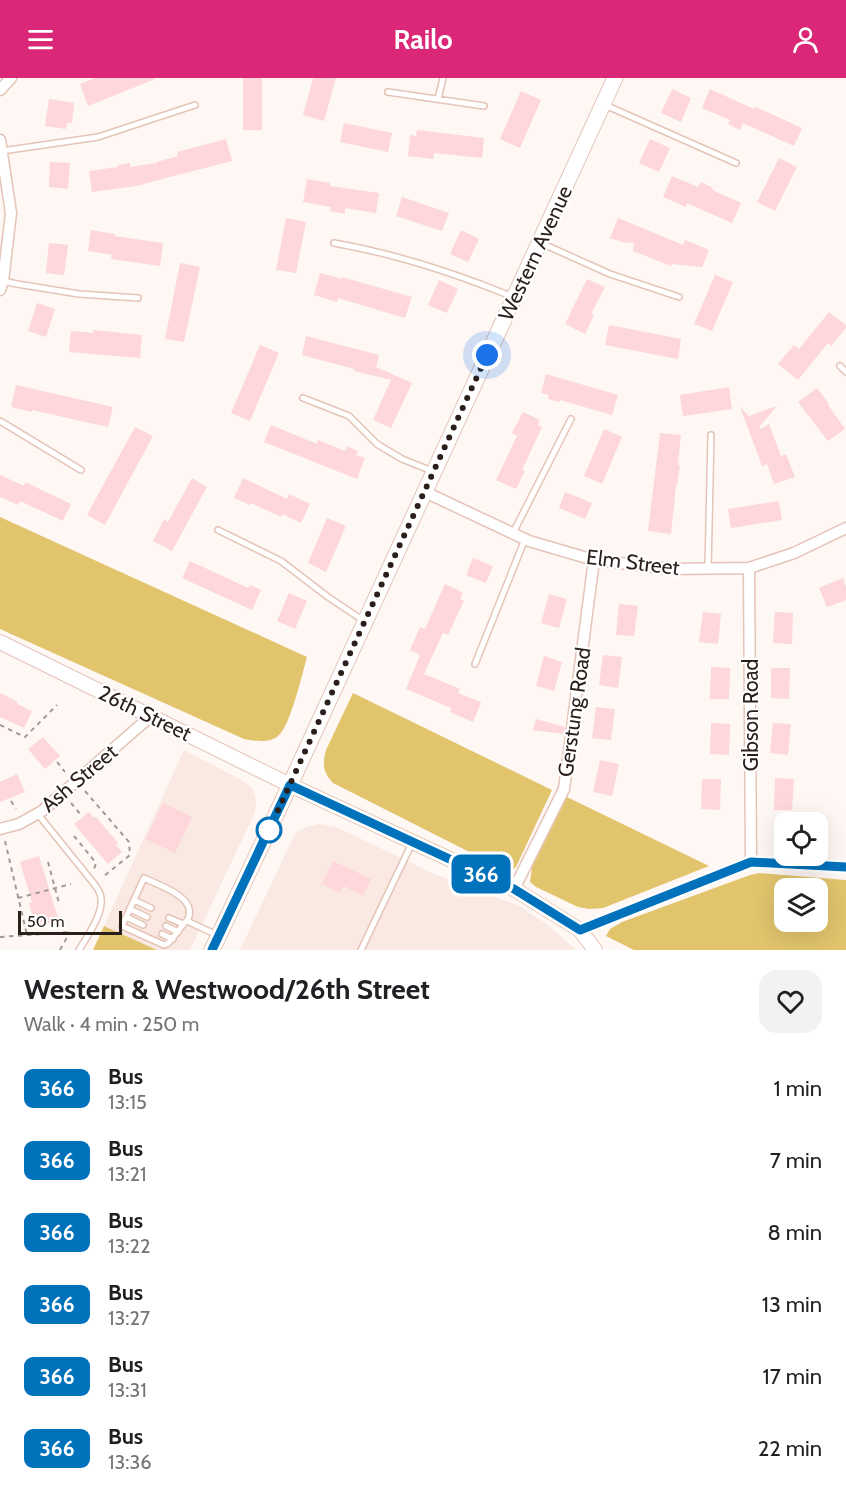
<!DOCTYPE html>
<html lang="en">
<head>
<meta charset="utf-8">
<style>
	:root { --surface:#fff; --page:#f2f2f2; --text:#202124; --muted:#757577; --accent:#db2777 }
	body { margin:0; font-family:Cabin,sans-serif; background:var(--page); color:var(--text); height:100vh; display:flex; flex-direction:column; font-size:22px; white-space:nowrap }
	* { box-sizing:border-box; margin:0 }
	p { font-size:20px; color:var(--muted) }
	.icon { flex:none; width:33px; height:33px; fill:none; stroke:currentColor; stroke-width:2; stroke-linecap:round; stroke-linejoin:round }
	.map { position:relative; height:872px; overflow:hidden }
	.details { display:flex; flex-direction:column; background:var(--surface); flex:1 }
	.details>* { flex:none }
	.badge { padding:0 12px; border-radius:9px; font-size:21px; line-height:39px }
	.fabs { position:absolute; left:774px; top:734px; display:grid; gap:12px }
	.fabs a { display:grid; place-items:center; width:54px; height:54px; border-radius:12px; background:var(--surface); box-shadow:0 6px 24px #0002; font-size:30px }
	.scale { position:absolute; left:18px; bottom:15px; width:104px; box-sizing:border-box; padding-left:6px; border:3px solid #2b1f1b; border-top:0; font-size:16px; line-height:21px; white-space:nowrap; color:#2b1f1b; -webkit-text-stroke:4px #fff; paint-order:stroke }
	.you { position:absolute; width:30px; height:30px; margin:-15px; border:4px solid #fff; border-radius:50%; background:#1a73e8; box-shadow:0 0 0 9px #1a73e833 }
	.map>.badge { position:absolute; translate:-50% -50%; box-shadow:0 0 0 3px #fff }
	.round { display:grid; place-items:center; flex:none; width:63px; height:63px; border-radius:18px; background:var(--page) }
	.head { display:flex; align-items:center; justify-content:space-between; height:102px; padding:0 24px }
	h1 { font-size:28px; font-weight:700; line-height:45px }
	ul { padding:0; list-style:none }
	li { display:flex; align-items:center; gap:18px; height:72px; padding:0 24px }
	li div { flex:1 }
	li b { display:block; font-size:22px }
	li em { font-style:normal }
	li .badge { min-width:66px; font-weight:700; text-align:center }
	header { display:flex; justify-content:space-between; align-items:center; height:78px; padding:0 24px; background:var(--accent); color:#fff; font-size:27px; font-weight:700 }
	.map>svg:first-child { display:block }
	.built { fill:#fae8e2 }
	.green { fill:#e2c46d; fill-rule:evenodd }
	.building { fill:#fdd7d9 }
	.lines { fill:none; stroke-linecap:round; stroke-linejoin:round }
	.service-casing { stroke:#e5c4b8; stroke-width:8 }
	.minor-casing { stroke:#e5c4b8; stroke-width:13 }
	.tertiary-casing { stroke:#e5c4b8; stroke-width:16 }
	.secondary-casing { stroke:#e5c4b8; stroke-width:17 }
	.path { stroke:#a29995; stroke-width:2; stroke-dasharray:4.5 4.5; stroke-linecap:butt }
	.service { stroke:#fff; stroke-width:5 }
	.minor { stroke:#fff; stroke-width:10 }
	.tertiary { stroke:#fff; stroke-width:14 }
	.secondary { stroke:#fff; stroke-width:15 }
	.line-casing { stroke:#fff; stroke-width:14 }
	.line { stroke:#0072bc; stroke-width:9 }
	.walk { stroke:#2b1f1b; stroke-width:6; stroke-dasharray:0 10.8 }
	.stop-dot { fill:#fff; stroke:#0072bc; stroke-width:3 }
	.labels { text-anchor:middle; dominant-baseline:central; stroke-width:4.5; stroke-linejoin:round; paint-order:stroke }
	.street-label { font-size:21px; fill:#2b1f1b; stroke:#fff }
</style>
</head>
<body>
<header><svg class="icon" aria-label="menu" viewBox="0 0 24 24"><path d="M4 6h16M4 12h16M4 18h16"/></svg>Railo<svg class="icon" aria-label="person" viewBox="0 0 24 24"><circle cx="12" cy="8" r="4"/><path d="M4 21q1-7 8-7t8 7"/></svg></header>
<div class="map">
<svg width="846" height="872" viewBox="0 0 846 872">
	<rect width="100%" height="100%" fill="#fef7f4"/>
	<path class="built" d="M184 672 245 704 253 711 256 722 255 734 190 872H157L104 848Z
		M319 746 336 749 434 796 517 827 548 847 576 872H240L295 756 306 749Z"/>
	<path class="green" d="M0 439 307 579C302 597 291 644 280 656 272 666 255 663 244 661L0 551Z
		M353 615 552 712 516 789 511 793 505 792 333 705C323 694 322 687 326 672Z
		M567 719 709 788 603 830 589 831 578 829 536 809 530 804 532 789Z
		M759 795 846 802V872H634L606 858 610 851 622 844 750 797ZM784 810H818V843H784Z
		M104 848 157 872H93Z"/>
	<path class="building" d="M95 0H155V1L88 28 80 6Z
		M243 0H262V52H243Z
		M313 0H336L324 43 303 37Z
		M672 11 691 20 681 44 661 35Z
		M710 11 754 31 756 29 802 50 794 68 743 45 740 52 728 46 730 42 702 30Z
		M521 13 541 22 520 70 500 61Z
		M49 21 74 25 72 45H67L66 51 45 48Z
		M344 45 392 55 388 74 340 64Z
		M417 52 484 60 482 80 434 75 433 81 408 78 410 57 416 58Z
		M226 61 232 83 143 106V107L92 114 89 93 118 89V87L130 85V89L157 85V84L178 78 177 74Z
		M650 61 670 70 659 94 639 85Z
		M779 80 797 89 775 133 757 124Z
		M50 84 70 85 68 111 49 109Z
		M672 98 698 109 701 104 713 110 712 112 741 125 732 145 687 125 686 129 663 119Z
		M307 101 330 105V108L379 115 376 135 345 130V136L330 133 331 129 303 124Z
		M402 119 449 135 442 153 396 138Z
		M286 140 306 144 296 195 276 192Z
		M618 140 683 167 685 162 709 172 702 189 672 186 671 188 633 173 634 165 622 164 610 160Z
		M91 152 115 156 114 158 163 165 160 188 111 181 112 177 88 173Z
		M461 152 479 161 468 184 450 176Z
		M49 165 68 167 64 197 46 195Z
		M180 185 200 189 184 264 165 261Z
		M320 195 342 201V199L412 219 405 240 338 220 337 224 314 217Z
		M715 197 733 204 712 253 694 246Z
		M587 201 605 209 591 236 594 237 585 256 565 246Z
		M439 202 458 211 447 235 428 227Z
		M37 225 55 231 46 259 28 253Z
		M829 234 846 247V250L831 268 828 265 798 302 778 286 794 267 799 271Z
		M609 247 681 261 678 281 605 267Z
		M94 252 142 257 140 280 69 274 71 253 93 255Z
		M306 258 379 277 376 289 412 305 391 350 373 342 391 302 354 293V291L302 277Z
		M260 267 279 275 250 343 231 335Z
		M546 296 618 317 612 337 560 322V324L548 321 549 317 541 315Z
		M16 307 113 329 108 349 32 332V334L11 329Z
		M729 309 732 331 683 338 680 317Z
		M817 310 829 326 828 327 845 351 828 363 798 324Z
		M777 328 759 349 761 351 769 346 781 378 786 376 795 399 774 406 767 386 762 388 740 329 749 338Z
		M523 334 540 342 538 347 542 349 522 392 525 393 516 411 496 402 517 358 512 355Z
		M271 347 317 366 318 362 345 373 347 368 358 373 356 377 365 380 357 401 264 364Z
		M135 349 153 358 105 447 87 437Z
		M604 351 622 359 602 406 584 398Z
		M660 355 681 357 678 387H680L677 408H676L671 456 648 453Z
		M0 397 24 408 25 404 71 426 63 443 20 423 18 427 0 419Z
		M192 400 207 409 172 473 153 463 164 441 168 444Z
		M243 400 287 421 289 416 310 426 301 445 282 436 281 439 251 425 250 427 234 420Z
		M565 414 592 425 585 441 559 430Z
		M779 423 782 442 731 450 728 431Z
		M327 440 346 448 326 494 308 485Z
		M473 480 493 488 486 505 466 497Z
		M190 483 248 510 250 507 261 512 252 532 182 500Z
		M843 500 846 509V522L827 529 819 510Z
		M445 506 463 515 460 521 464 523 448 557 443 555 424 596 460 611 458 615 481 624 473 644 450 634 451 630 406 611 420 577 410 572 420 549 425 551Z
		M289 515 307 523 295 551 277 543Z
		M549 516 567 521 559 550 541 545Z
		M619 526 638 528 634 558 616 557Z
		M703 534 721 536 718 566 699 564Z
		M775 534 793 535 792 566 773 565Z
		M603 577 622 579 618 610 599 607Z
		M544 578 562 584 554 613 536 608Z
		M711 589 730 590 729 621H710Z
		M771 590H790L789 621 771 620Z
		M0 615 18 624 17 626 32 633 24 650 0 639Z
		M596 629 615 631 611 662 592 660Z
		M536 641 565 649 564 656 533 652Z
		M711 645 730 646 729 677 710 676Z
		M773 645 791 646 788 677 770 675Z
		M43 659 60 678 45 691 28 671Z
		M600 682 619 686 612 718 593 714Z
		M17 696 25 714 0 724V704Z
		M775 700 794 701 792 732H774Z
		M702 701H721L720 732 701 731Z
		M163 725 192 739 175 775 146 761Z
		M89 734 94 740 96 739 118 765 116 767 122 774 108 786 74 746Z
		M39 778 59 843 36 849 29 825 32 824 20 784Z
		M333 783 371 801 363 818 344 808 340 815 322 806Z"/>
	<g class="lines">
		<defs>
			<path id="service" d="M388 14 484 28
				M438 21 443 0
				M605 27 736 85
				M2 73 98 59 195 27
				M334 165C396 176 455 195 513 219
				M541 165 610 196 679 219
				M3 203 17 206 79 216 138 220
				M840 288 846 294
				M303 320 349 338 377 366 402 381 432 393
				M0 343 81 392
				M218 452 281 483 328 519 364 543
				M513 455 571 341
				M708 491 711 357
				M475 586 525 461
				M37 735 95 807C98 811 101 816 101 821 103 836 87 859 79 872
				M144 800C158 807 198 819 188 841 186 844 184 845 182 848 177 854 173 861 167 866L164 867 122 848Z
				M134 822 151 830
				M130 831 147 839
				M126 839 143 847
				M169 840 183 846
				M187 843 217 857
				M166 848 178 854
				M162 856 173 861
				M361 872 412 765"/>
			<path id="minor" d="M0 12 11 0
				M0 62 11 135 3 203 0 212
				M425 414 529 463 594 482 671 491 749 490 794 475 846 450
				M749 490 751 784
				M0 751 19 746 42 733 151 638
				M514 811 564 711 594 482
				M580 852 751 784 846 789"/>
			<path id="tertiary" d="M0 564 290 707 514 811 580 852 595 872"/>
			<path id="secondary" d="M212 872 290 707 615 0"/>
		</defs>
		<use href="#service" class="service-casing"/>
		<use href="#minor" class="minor-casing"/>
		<use href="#tertiary" class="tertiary-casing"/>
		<use href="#secondary" class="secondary-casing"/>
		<path class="path" d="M0 647 25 659 57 627
			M57 684 65 694
			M85 713 129 764 130 777 104 798 101 799
			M11 723 16 731
			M71 725 81 737
			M74 758 96 785 94 791
			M5 763 27 857
			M48 784 59 825
			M18 820 71 806
			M0 859 70 854
			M60 872 70 854"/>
		<use href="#service" class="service"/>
		<use href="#minor" class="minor"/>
		<use href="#tertiary" class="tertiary"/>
		<use href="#secondary" class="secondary"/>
	</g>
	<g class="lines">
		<defs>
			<path id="line" d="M212 872 290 707 514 811 580 852 751 784 846 789"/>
		</defs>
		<use href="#line" class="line-casing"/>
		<use href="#line" class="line"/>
		<path class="walk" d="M269 752 487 277"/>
	</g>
	<circle class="stop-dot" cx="269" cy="752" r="12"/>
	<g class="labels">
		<g class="street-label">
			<text transform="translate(535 175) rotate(-65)">Western Avenue</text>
			<text transform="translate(633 484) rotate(7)">Elm Street</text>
			<text transform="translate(574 634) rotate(-82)">Gerstung Road</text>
			<text transform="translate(145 635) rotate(26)">26th Street</text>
			<text transform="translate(750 637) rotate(-90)">Gibson Road</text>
			<text transform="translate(79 700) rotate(-40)">Ash Street</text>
		</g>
	</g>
</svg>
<div class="fabs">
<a><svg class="icon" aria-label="locate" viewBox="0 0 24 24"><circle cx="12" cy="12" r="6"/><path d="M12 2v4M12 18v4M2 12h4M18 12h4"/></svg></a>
<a><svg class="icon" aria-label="layers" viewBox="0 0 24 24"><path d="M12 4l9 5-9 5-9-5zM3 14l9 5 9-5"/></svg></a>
</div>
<div class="scale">50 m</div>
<div class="you" style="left:487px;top:277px"></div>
<b class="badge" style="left:481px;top:796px;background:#0072bc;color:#fff">366</b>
</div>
<section class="details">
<div class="head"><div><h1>Western &amp; Westwood/26th Street</h1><p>Walk · 4 min · 250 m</p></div><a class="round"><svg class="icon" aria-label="heart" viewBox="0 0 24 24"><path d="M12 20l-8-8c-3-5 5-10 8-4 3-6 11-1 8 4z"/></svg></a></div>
<ul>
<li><span class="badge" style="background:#0072bc;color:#fff">366</span><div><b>Bus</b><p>13:15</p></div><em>1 min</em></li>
<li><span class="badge" style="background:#0072bc;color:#fff">366</span><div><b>Bus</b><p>13:21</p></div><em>7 min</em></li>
<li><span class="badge" style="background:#0072bc;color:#fff">366</span><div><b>Bus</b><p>13:22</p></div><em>8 min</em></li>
<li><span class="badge" style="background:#0072bc;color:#fff">366</span><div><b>Bus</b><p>13:27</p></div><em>13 min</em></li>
<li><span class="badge" style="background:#0072bc;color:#fff">366</span><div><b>Bus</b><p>13:31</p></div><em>17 min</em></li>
<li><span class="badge" style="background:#0072bc;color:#fff">366</span><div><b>Bus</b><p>13:36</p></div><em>22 min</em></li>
</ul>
</section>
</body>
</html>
